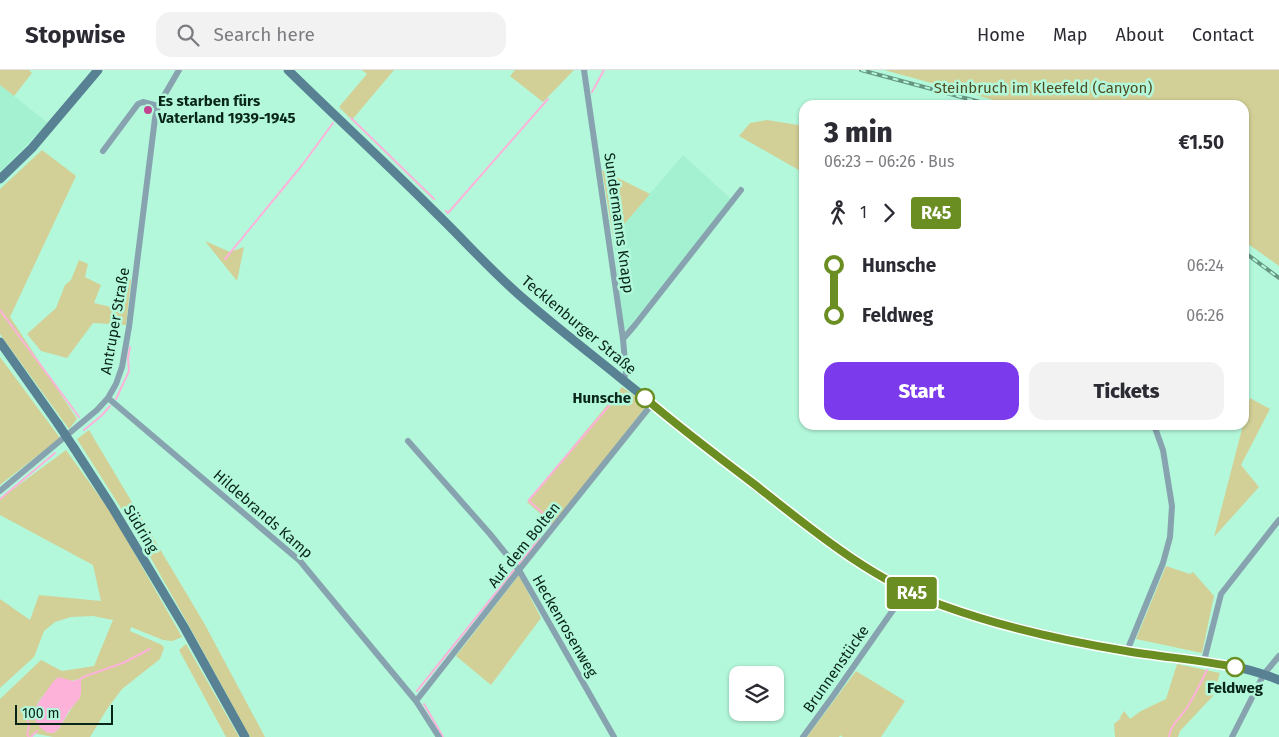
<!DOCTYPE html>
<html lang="en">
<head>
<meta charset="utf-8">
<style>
	:root { --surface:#fff; --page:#f2f2f3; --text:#2b2b33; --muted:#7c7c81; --line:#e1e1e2; --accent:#7c3aed }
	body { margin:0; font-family:"Fira Sans",sans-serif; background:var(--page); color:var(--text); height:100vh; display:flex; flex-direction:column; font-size:19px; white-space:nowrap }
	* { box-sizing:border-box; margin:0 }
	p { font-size:16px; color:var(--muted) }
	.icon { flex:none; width:28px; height:28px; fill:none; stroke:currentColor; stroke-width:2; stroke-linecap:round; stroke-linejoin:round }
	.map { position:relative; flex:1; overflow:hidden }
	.sheet { position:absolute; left:799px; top:30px; width:450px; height:330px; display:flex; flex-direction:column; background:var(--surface); border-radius:15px; box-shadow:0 1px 4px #0004 }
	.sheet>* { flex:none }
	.badge { padding:0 10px; border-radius:4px; font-size:18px; line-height:32px }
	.fabs { position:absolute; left:729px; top:596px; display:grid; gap:10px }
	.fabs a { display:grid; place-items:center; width:55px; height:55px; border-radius:10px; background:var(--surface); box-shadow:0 1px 4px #0004; font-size:25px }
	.scale { position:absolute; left:15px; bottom:12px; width:98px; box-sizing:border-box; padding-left:5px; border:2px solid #08251a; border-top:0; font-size:14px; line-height:18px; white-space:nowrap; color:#08251a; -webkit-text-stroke:4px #b4f8db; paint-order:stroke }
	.map>.badge { position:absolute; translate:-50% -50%; box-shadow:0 0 0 2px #fff }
	.legs { display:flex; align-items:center; gap:8px; height:55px; padding:0 25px; font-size:16px }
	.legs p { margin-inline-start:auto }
	.summary { display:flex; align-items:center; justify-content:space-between; height:85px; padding:0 25px }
	h1 { font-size:28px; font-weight:800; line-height:38px }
	.action { display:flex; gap:10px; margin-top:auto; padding:10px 25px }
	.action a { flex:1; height:58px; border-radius:15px; background:var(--accent); color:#fff; font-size:20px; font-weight:800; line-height:58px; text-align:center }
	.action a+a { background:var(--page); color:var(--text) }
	ul { padding:0 25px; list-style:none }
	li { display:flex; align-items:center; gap:18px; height:50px; font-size:19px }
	li i { display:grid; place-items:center; width:8px; height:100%; margin:0 6px; background:currentColor }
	li i::after { content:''; width:12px; height:12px; margin:-6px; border:4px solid; border-radius:50%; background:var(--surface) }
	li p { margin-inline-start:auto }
	li:first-child i { background:linear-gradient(#0000 50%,currentColor 0) }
	li:last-child i { background:linear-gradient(currentColor 50%,#0000 0) }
	header { display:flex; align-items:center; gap:30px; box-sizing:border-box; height:70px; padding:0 25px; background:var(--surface); border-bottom:1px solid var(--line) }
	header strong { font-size:24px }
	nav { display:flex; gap:28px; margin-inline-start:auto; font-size:18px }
	.search { width:350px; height:45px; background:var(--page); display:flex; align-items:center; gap:12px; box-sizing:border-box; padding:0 18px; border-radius:15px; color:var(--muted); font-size:19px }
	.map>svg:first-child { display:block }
	.built { fill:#a3f1d0 }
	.green { fill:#d2d096; fill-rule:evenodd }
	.water { fill:#fdb2da }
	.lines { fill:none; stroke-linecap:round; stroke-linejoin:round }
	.stream { stroke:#fdb2da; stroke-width:2 }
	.street { stroke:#87a3af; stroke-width:6 }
	.secondary { stroke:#588293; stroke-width:9 }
	.rail-casing { stroke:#659783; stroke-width:4 }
	.rail { stroke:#b4f8db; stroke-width:2; stroke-dasharray:5.5; stroke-linecap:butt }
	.secondary-bridge { stroke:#588293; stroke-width:9 }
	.line-1-casing { stroke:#fff; stroke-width:11 }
	.line-1 { stroke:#6b8e23; stroke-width:8 }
	.poi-dot { fill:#c24391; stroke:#b4f8db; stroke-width:2 }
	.stop-1-dot { fill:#fff; stroke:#6b8e23; stroke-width:2.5 }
	.labels { text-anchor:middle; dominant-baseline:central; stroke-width:5; stroke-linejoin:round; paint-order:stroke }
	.park-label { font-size:15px; fill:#4f4d22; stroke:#b4f8db }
	.poi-label { font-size:15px; font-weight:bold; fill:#08251a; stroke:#b4f8db; text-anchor:start }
	.street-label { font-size:15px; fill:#08251a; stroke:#b4f8db }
	.stop-label { font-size:15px; font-weight:bold; fill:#08251a; stroke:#b4f8db; text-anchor:end }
</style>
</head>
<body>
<header>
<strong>Stopwise</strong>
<div class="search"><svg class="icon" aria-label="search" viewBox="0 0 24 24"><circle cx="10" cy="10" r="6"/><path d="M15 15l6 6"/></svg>Search here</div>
<nav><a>Home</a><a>Map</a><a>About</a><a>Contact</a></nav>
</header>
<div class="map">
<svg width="1279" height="667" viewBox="0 0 1279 667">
	<rect width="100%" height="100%" fill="#b4f8db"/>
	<path class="built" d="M0 15 48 53 0 102Z
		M683 85 731 129 627 259 624 258 613 167Z"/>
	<path class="green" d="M0 0H29L32 3 14 26 0 15Z
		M362 0H394L352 50 339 37 367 4Z
		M515 0H574L543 32 510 6Z
		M884 0H1279V196L1244 171V35H1012Z
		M767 50 804 56V103L739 66 750 53Z
		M42 80 76 106 10 247 77 349 69 359 0 264V119Z
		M602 100 650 124 613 167Z
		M205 171 230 182 244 177 237 211Z
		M79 190 88 194 85 207 101 215 94 233 115 238 126 207 131 210 126 255 93 253 67 288 41 281 27 264 56 238 65 215 71 210Z
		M0 287 60 368 0 415Z
		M622 317 647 335 553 455 527 432Z
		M1250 328 1270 339 1241 395 1259 417 1214 467Z
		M89 360 204 553 265 667H250L192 561 135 460 77 369Z
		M66 380 112 444 182 567 172 571 163 570 131 557 130 561 162 575 164 578 160 589 122 619 107 639 90 667H53L33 663 31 667H0V629L41 590 62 601 94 596 113 550 93 546 71 547 55 552 44 561 34 587 0 618V529L30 550 39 525 101 531 93 495 0 445V429ZM64 609C69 612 73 611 78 609L81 611V623L60 657 54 663 46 662 34 643C38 626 50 618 64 609Z
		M1166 496 1190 504 1193 502 1214 526 1202 583 1136 569Z
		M519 505 541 548 491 615 456 586Z
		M186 574 239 667H226L179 580Z
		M1177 594 1220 603 1213 626 1180 661 1178 667H1115L1114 654 1121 648 1120 647 1124 641 1130 649 1141 641 1166 629Z
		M856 601 905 631 881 667H843L840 665 839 667H807Z"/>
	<path class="water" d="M59 607 73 611 78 609 81 611V623L80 628 69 641 60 657 54 663C47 663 45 662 40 657 28 645 38 632 46 622 51 615 52 611 59 607Z"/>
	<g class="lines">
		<path class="stream" d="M592 22 604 0
			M351 48 434 129
			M446 141 448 143 548 29
			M225 189 303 94 333 53
			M0 240 79 347
			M116 329 129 301 128 288 130 277
			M84 360 101 346 110 336
			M0 429 55 383
			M551 454 550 449 530 432 529 430 619 324
			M78 612 83 607 123 593 150 579
			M417 621 539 469
			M424 634 443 667
			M28 650 29 657 27 664 29 667
			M31 667 37 661
			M1169 667C1170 654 1182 647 1188 636 1195 625 1201 612 1207 600"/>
		<path class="street" d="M584 0 623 269 626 303 623 310
			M103 81 138 34 143 32 158 36
			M623 269 635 255 741 120
			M108 328 300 491 416 631 439 667
			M408 371 490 464 519 500 614 667
			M0 421 97 340 108 328 116 314 122 297 129 257 155 48 158 36 179 0
			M1127 581 1163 493 1170 467 1172 436 1163 380 1154 355
			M1204 591 1221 524 1279 450
			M416 631 519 500 652 334
			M803 667 833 626 907 520
			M1232 667 1264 604 1279 586"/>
		<path class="secondary" d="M288 0C337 48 387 94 435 142 465 171 493 203 525 230 555 256 587 281 618 306 654 335 690 364 726 393 793 445 860 503 940 535 960 543 982 548 1003 554 1044 565 1085 574 1126 581 1178 589 1230 590 1279 610
			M0 109 32 78 98 0
			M0 272 58 354
			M74 378 112 437 184 557 245 667"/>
		<defs>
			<path id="rail" d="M861 0 991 35
				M1244 182 1279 208"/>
		</defs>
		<use href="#rail" class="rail-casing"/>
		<use href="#rail" class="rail"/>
		<path class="secondary-bridge" d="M58 354 74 378"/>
	</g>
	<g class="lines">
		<defs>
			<path id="line-1" d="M645 328C680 358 717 386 754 414 812 460 873 511 944 536 1002 557 1065 571 1126 581 1162 587 1199 590 1235 597"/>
		</defs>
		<use href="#line-1" class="line-1-casing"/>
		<use href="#line-1" class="line-1"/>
	</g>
	<circle class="poi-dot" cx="148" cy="40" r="5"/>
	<g class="stop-1-dot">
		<circle cx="645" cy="328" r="9"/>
		<circle cx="1235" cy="597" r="9"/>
	</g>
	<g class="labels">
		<g class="park-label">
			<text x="1043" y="18">Steinbruch im Kleefeld (Canyon)</text>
		</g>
		<g class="poi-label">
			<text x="158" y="31">Es starben fürs<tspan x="158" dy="17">Vaterland 1939-1945</tspan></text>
		</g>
		<g class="street-label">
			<text transform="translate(619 153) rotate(82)">Sundermanns Knapp</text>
			<text transform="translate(115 251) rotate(-80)">Antruper Straße</text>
			<text transform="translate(579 255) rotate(40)">Tecklenburger Straße</text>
			<text transform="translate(263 444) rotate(41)">Hildebrands Kamp</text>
			<text transform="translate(141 459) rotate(59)">Südring</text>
			<text transform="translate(524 475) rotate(-51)">Auf dem Bolten</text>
			<text transform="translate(565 556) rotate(60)">Heckenrosenweg</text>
			<text transform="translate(836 599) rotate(-55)">Brunnenstücke</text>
		</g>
		<g class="stop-label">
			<text x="631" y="328">Hunsche</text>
			<text x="1235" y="618" text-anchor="middle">Feldweg</text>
		</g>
	</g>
</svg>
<div class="fabs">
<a><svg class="icon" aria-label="layers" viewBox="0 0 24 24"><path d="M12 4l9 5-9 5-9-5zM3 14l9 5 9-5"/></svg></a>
</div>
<div class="scale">100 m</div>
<b class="badge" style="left:912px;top:523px;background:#6b8e23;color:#fff">R45</b>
<section class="sheet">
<div class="summary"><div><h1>3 min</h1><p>06:23 – 06:26 · Bus</p></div><b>€1.50</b></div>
<div class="legs"><svg class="icon" aria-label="walk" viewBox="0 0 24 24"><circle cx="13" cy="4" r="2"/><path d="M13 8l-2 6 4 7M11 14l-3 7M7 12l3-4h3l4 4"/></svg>1<svg class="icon" aria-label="forward" viewBox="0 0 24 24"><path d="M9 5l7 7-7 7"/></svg><b class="badge" style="background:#6b8e23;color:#fff">R45</b></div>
<ul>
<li><i style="color:#6b8e23"></i><b>Hunsche</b><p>06:24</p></li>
<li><i style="color:#6b8e23"></i><b>Feldweg</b><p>06:26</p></li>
</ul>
<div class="action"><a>Start</a><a>Tickets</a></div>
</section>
</div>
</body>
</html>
